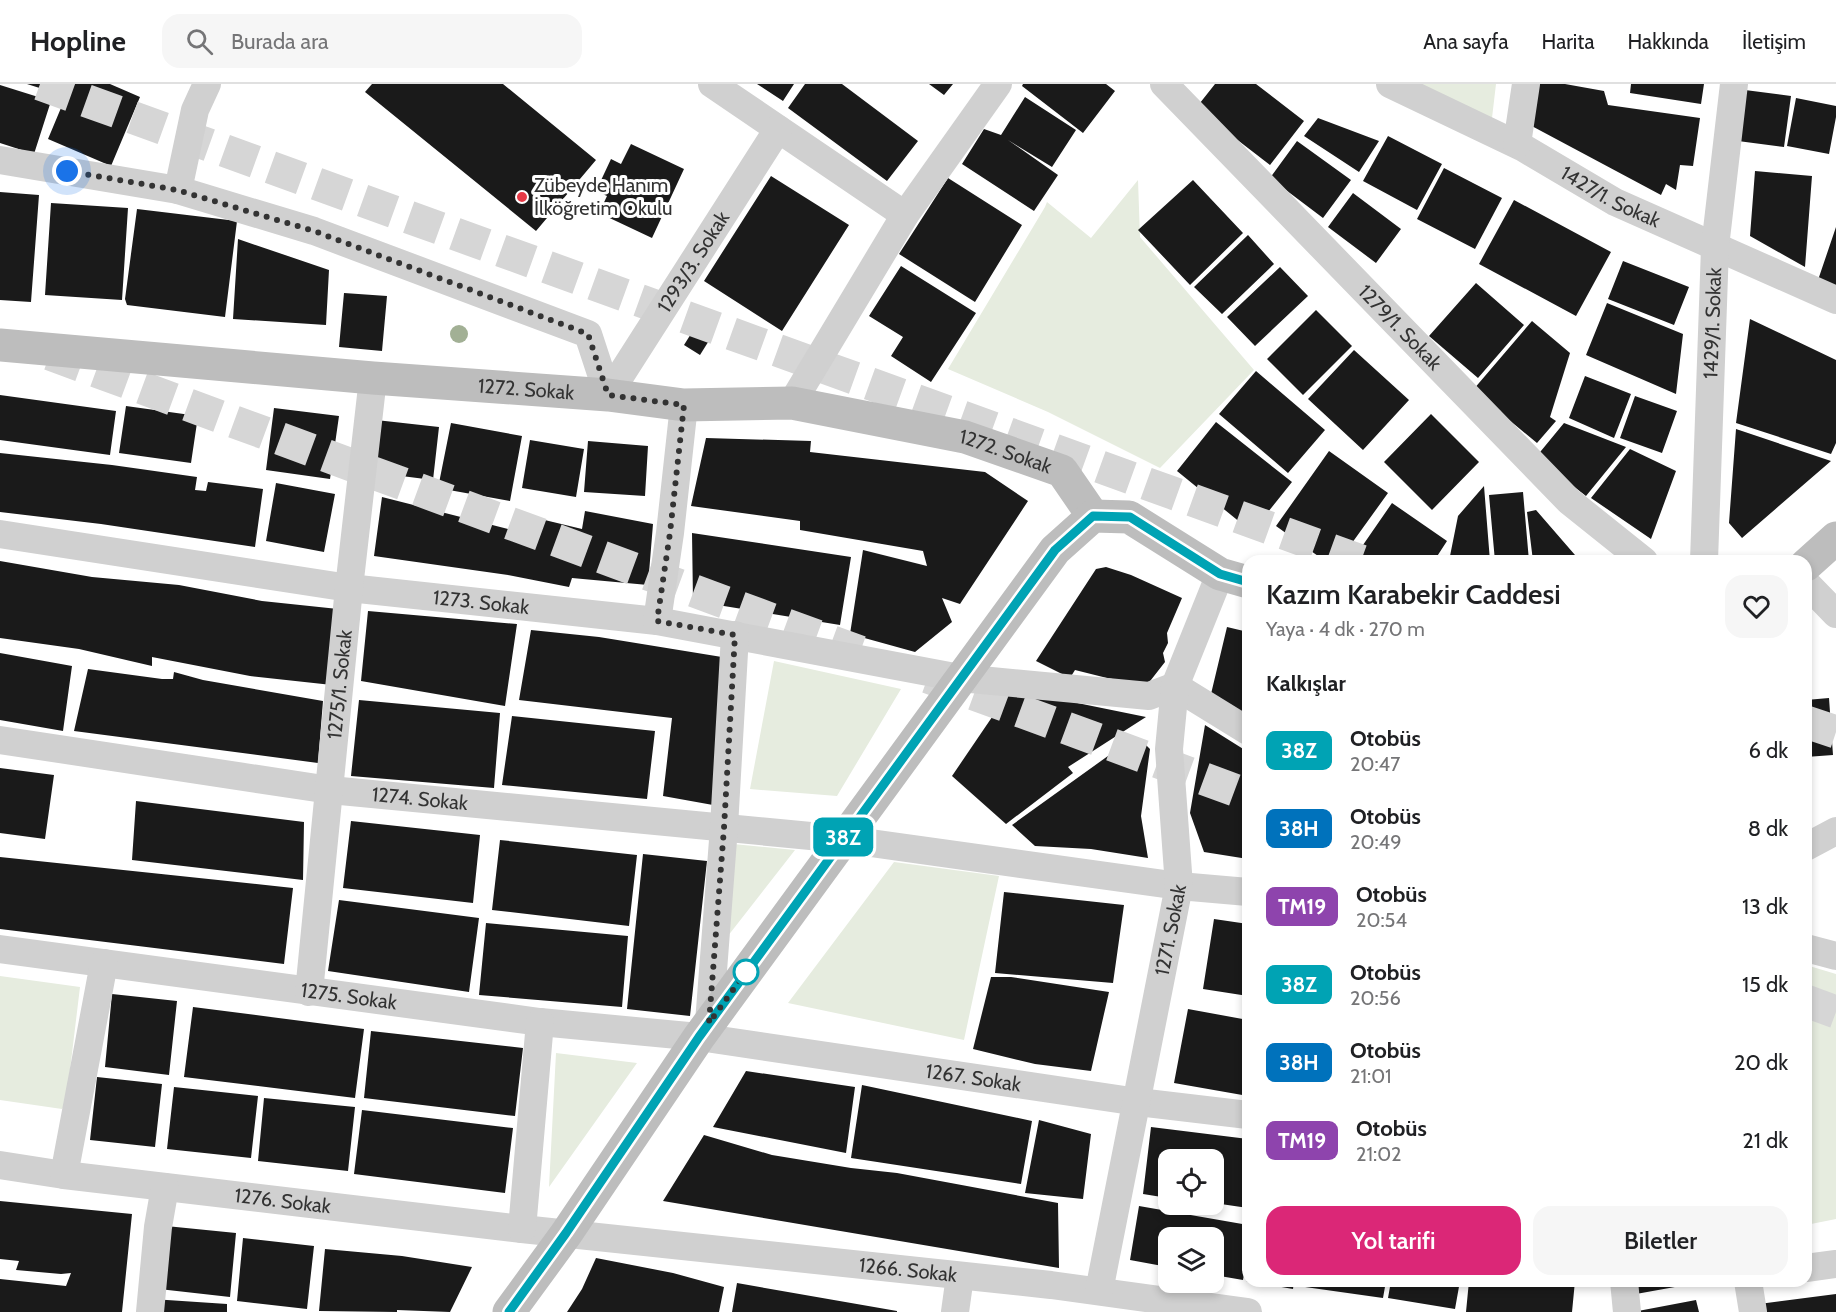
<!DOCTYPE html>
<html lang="tr">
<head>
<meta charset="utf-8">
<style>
	:root { --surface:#fff; --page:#f6f6f6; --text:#202124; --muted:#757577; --line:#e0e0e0; --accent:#db2777 }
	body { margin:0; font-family:Cabin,sans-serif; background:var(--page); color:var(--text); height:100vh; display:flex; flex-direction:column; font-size:22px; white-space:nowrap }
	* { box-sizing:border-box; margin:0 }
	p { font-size:20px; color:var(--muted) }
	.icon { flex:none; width:33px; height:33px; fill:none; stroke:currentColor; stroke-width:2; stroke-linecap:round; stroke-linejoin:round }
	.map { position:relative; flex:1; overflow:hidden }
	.panel { position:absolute; left:1242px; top:471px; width:570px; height:732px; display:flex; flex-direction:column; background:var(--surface); border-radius:18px; box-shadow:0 3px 9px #0003 }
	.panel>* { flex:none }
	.badge { padding:0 12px; border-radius:9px; font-size:21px; line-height:39px }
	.tools { position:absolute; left:1158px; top:1065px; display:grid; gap:12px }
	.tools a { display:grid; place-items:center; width:66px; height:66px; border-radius:12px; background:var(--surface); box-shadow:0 3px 9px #0003; font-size:30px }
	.you { position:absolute; width:30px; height:30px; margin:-15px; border:4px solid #fff; border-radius:50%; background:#1a73e8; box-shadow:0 0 0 9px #1a73e833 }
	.map>.badge { position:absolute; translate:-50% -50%; box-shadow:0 0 0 3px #fff }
	h2 { padding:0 24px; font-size:22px; line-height:54px }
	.round { display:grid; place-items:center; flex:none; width:63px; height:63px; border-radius:18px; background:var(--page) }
	.summary { display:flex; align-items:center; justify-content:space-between; height:102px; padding:0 24px }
	h1 { font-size:28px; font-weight:600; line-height:45px }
	.primary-button { display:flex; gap:12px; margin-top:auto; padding:12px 24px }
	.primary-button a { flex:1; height:69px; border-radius:18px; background:var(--accent); color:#fff; font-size:24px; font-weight:600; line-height:69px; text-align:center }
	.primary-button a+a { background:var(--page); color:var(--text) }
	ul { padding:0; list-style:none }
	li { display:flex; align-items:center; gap:18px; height:78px; padding:0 24px }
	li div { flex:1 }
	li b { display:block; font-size:22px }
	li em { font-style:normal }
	li .badge { min-width:66px; font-weight:700; text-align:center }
	header { display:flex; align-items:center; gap:36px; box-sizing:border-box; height:84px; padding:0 30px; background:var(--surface); border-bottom:2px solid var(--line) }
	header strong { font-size:28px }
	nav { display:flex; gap:33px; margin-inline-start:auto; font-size:21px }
	.search { width:420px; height:54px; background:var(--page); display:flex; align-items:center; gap:15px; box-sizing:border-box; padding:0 21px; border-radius:18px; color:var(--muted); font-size:22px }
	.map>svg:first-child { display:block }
	.green { fill:#e6ecdf }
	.building { fill:#1a1a1a }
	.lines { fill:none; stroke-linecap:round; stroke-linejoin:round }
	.highway-tunnel { stroke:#d6d6d6; stroke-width:33; stroke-dasharray:33 16; stroke-linecap:butt }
	.street { stroke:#d0d0d0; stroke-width:28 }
	.secondary { stroke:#bdbdbd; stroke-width:33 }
	.tree { fill:#a2b095 }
	.line-casing { stroke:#fff; stroke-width:14 }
	.line { stroke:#00a3b4; stroke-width:9 }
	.walk { stroke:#333; stroke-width:6; stroke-dasharray:0 10.8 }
	.poi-dot { fill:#e63946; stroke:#fff; stroke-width:2 }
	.stop-dot { fill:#fff; stroke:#00a3b4; stroke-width:3 }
	.labels { text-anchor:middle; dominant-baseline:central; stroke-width:6; stroke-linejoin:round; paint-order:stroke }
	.poi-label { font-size:20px; fill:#333; stroke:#fff; text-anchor:start }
	.street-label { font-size:20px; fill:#333; stroke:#fff }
</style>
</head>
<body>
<header>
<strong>Hopline</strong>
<div class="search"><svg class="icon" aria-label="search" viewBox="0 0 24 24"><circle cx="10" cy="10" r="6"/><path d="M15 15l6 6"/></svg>Burada ara</div>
<nav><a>Ana sayfa</a><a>Harita</a><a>Hakkında</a><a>İletişim</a></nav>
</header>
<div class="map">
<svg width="1836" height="1228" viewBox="0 0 1836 1228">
	<rect width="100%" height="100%" fill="#fff"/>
	<path class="green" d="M1415 0H1496L1492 34Z
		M1138 96 1140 153 1254 286 1160 384 1048 328 948 285 1045 123 1047 118 1091 154Z
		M774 577 901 605 837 712 750 705Z
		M733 760 795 766 724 857Z
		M894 778 999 792 964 956 788 919Z
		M1806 881 1836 890V1135L1806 1141Z
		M0 892 80 903 66 1019 62 1025 0 1016Z
		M556 969 637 979 549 1103Z"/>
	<path class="building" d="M27 0H51L49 7Z
		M71 0H110L140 13 111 82 48 55Z
		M372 0H503L596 76 536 147 365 8Z
		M757 0H794L783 17Z
		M805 0H842L918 57 887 97 788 24Z
		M929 0H953L944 11Z
		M1023 0H1106L1115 7 1083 49 1022 2Z
		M1215 0H1256L1304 37 1270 81 1196 24Z
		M1535 0H1565L1604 7 1608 21 1700 34 1693 82 1680 81 1676 106 1666 100 1661 111 1528 40Z
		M1631 0H1704L1701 20 1630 9Z
		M0 1 51 17 34 70 0 59Z
		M1745 6 1791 12 1784 63 1738 57Z
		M1025 13 1076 46 1052 83 1008 56 1058 91 1034 127 962 80 984 45 1001 51Z
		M1796 14 1836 22V33L1829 70 1787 62Z
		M1318 34 1379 57 1359 88 1304 52Z
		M1388 52 1442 80 1417 126 1363 97Z
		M1297 57 1351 96 1323 134 1270 94Z
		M631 60 684 85 652 154 599 129 607 112 596 107 611 75 621 80Z
		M1444 84 1502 114 1475 165 1417 135Z
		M1755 87 1812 92 1805 183 1750 152Z
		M771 92 849 141 782 247 704 197Z
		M948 94 1022 141 975 218 899 170Z
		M1193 96 1243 149 1190 201 1138 146Z
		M0 108 39 111 31 218 0 216Z
		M1353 109 1401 145 1376 179 1328 143Z
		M1514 116 1611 168 1576 232 1479 180Z
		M51 119 128 124 122 216 45 211Z
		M137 125 237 137 225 233 127 221 125 215Z
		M1836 143V206L1817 199Z
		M1248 151 1274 180 1222 230 1194 203Z
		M238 155 329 186 326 241 233 235Z
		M1623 177 1689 203 1674 241 1608 215Z
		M901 182 976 229 931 298 891 272 903 253 869 232Z
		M1280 183 1308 212 1255 262 1227 233Z
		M1476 199 1524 241 1478 294 1429 252Z
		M344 209 387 212 382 267 339 263Z
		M1607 219 1683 250 1676 310 1586 271Z
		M1316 226 1352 262 1303 311 1267 275Z
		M1750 235 1836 276V359L1831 370 1736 339Z
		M1532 237 1570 269 1550 333 1556 337 1537 359 1473 306Z
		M694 245 710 255 700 271 684 261Z
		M732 250 749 251V266L731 265Z
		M1354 266 1409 316 1363 366 1308 315Z
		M1256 287 1325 346 1288 389 1219 330Z
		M1585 292 1631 310 1614 354 1569 334Z
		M0 311 116 327 110 371 0 356Z
		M1635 312 1677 327 1662 369 1620 354Z
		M126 322 198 332 191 379 119 369Z
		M274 324 339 332 330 395 266 386Z
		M1431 330 1479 378 1432 426 1384 378Z
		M376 336 439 343 433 396 370 388Z
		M1216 338 1292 398 1252 448 1177 387Z
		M451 339 522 352 510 417 438 404Z
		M1564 339 1626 363 1586 412 1536 373Z
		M1736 345 1831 377 1742 454 1729 439Z
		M706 354 811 357 810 368 985 388 1028 417 960 520 942 514 952 538 915 568 850 550 863 466 927 482 923 467 800 446V437L691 422Z
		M530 356 584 365 576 413 522 404Z
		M588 357 648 362 645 412 584 408Z
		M1630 365 1676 387 1651 455 1591 414Z
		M1329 367 1388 409 1339 477H1325L1276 442Z
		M0 369 112 381 197 393 195 406 206 407 208 398 263 405 255 463 101 440 0 428Z
		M276 399 335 410 324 468 266 457Z
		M1484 402 1490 477H1449L1458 432Z
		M1523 408 1529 477H1495L1489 411Z
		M382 413 520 448 524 431 582 445 585 427 653 440 648 501 572 494 569 503 508 491 374 472Z
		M1392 419 1447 457 1434 477H1358L1354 474Z
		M1536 426 1575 471 1576 477H1533L1527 428Z
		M692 449 851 473 840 541 693 517Z
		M0 477 92 493 179 501 262 517 338 525 332 601 250 592 152 573V582L79 565 0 554Z
		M1106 483 1131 491 1182 514 1167 549 1168 559 1163 569 1165 578 1147 601 1107 594 1075 586 1070 594 1036 577 1096 485Z
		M368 527 517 540 505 622 361 597Z
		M1227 543 1248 548V635L1211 610Z
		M531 546 599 553 728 574 713 721 663 712 672 634 519 616Z
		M0 569 72 582 63 647 0 636Z
		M88 585 162 595H173L174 588 203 596 323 617 318 679 74 647Z
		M1014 606 1146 633 1068 683 1073 689 1006 740 952 692 1005 614Z
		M1829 614 1833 671 1806 673V616Z
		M359 616 500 629 494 704 351 692Z
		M512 632 655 647 647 715 502 701Z
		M1205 641 1248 668V775L1204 768 1190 729Z
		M1126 659H1144L1150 665 1141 732 1148 774 1091 765 1035 762 1012 741Z
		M0 684 54 691 45 755 0 749Z
		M136 717 304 738 303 796 132 776Z
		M351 737 480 751 473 819 343 804Z
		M500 756 637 771 629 842 492 826Z
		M643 770 707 777 690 932 627 925Z
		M0 773 293 804 284 880 0 845Z
		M1004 808 1124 821 1113 899 995 889Z
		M339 816 479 834 469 908 328 887Z
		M1214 835 1248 840V912L1203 905Z
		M486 839 628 852 622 923 479 911Z
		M991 893H1011L1109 908 1091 987 1035 980 973 965Z
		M112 910 177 917 169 991 105 983Z
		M193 923 364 945 355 1014 184 993Z
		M1188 925 1248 936V1012L1174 999Z
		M371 947 523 964 515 1032 364 1014Z
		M746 987 855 1003 846 1069 713 1043Z
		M97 993 162 1000 155 1063 90 1056Z
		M862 1001 1032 1037 1021 1100 851 1074Z
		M174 1003 258 1012 251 1074 167 1065Z
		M264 1014 355 1023 348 1087 258 1077Z
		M362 1026 513 1044 505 1109 354 1090Z
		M1039 1036 1091 1050 1083 1115 1025 1109Z
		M1151 1043 1248 1055V1124L1214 1119V1076H1168V1114L1143 1110Z
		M704 1051 772 1071 851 1084 897 1089 1058 1119 1059 1184 663 1117Z
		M0 1117 132 1130 122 1228H0V1195L66 1202 71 1189 61 1190 16 1186 19 1177 0 1175Z
		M1139 1122 1248 1141V1167L1243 1196 1214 1191V1154H1168V1183L1130 1176Z
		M166 1142 236 1149 230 1213 159 1205Z
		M243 1154 314 1162 307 1225 237 1217Z
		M325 1165 402 1172 472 1183 450 1228 397 1226V1228L319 1227Z
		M596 1174 673 1189 724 1203 719 1228H567L582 1205Z
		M1246 1197H1294L1293 1205Z
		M1299 1197H1386L1383 1214 1298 1202Z
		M1391 1197H1460L1455 1225 1388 1214Z
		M1469 1197H1575L1572 1228H1466Z
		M1634 1197H1697V1199L1636 1210Z
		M737 1199 897 1227V1228H732Z
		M1836 1210V1228H1760L1759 1220Z
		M152 1215 227 1220V1228H152Z
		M1696 1216 1699 1228H1638V1227Z"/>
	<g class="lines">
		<path class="highway-tunnel" d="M40 0 1361 477
			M50 270 860 568
			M928 593 1248 711
			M1806 638 1836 648
			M1806 917 1836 928"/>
		<g class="street">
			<path d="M712 0 905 131"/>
			<path id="s1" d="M1164 0 1569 417 1644 477"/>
			<path id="s2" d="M1390 0 1522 63 1615 118 1836 216"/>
			<path d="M1517 60 1526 0"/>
			<path d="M0 76 178 106 314 147 588 250 608 311"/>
			<path d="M178 106 195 26 207 0"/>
			<path id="s3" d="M608 311 778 45"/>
			<path d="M792 319 905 131 998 0"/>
			<path id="s4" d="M0 450 349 504 657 537 960 594 1149 612 1175 602 1248 647"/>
			<path id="s5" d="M1704 477 1715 163 1734 0"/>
			<path d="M1806 499 1836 530"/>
			<path d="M657 537 670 449 684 321"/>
			<path id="s6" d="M0 656 330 706 842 755 1179 802 1248 808"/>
			<path d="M1806 763 1836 747"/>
			<path d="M1806 864 1836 872"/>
			<path id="s7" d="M0 865 540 938 699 953 1138 1018 1248 1031"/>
			<path id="s8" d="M309 908 349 504 373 294"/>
			<path d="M709 939 724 743 735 551"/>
			<path id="s9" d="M0 1081 64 1091 522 1145 1051 1201 1248 1228"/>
			<path d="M64 1091 104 879"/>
			<path d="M522 1145 540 938"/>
			<path d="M1806 1184 1836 1180"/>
			<path d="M1624 1197 1627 1228"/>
			<path d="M1748 1197 1753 1228"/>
			<path id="s10" d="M1099 1207 1179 802 1169 665 1175 602 1220 490"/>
			<path d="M150 1228 158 1143 165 1103"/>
			<path d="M955 1228 960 1192"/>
		</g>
		<g class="secondary">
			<path id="s11" d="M0 261 373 294 608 311 684 321 792 319 965 353 1062 387 1093 432"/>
			<path d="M1806 481 1836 454"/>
			<path d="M509 1228 566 1150 699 953 1055 466 1093 432 1129 433 1220 490 1248 498"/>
		</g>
	</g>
	<circle class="tree" cx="459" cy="250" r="9"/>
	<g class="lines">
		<defs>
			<path id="line" d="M509 1228 566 1149 699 953 1055 466 1093 432 1130 433 1220 490 1248 498"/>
		</defs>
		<use href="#line" class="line-casing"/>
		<use href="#line" class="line"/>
		<path class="walk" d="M67 87 177 106 314 147 588 250 608 311 684 321 670 449 657 537 735 551 724 744 709 939 749 884 746 888"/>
	</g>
	<circle class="poi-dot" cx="522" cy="113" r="6"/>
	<circle class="stop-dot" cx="746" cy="888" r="12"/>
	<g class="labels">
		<g class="poi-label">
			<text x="534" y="101">Zübeyde Hanım<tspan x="534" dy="23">İlköğretim Okulu</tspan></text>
		</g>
		<g class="street-label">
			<text stroke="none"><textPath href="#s2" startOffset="248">1427/1. Sokak</textPath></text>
			<text stroke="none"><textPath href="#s3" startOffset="158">1293/3. Sokak</textPath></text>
			<text stroke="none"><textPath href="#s5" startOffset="238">1429/1. Sokak</textPath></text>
			<text stroke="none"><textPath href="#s1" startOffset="339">1279/1. Sokak</textPath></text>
			<text stroke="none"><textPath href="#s11" startOffset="528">1272. Sokak</textPath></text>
			<text stroke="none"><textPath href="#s11" startOffset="1014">1272. Sokak</textPath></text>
			<text stroke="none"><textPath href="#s4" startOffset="486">1273. Sokak</textPath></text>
			<text stroke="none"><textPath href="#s8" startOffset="309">1275/1. Sokak</textPath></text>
			<text stroke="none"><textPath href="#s6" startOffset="424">1274. Sokak</textPath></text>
			<text stroke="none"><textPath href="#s10" startOffset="368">1271. Sokak</textPath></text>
			<text stroke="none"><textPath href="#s7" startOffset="352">1275. Sokak</textPath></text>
			<text stroke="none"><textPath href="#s7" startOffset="982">1267. Sokak</textPath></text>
			<text stroke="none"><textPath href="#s9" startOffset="285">1276. Sokak</textPath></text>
			<text stroke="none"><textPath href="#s9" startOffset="914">1266. Sokak</textPath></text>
		</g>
	</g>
</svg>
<div class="tools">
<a><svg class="icon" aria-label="locate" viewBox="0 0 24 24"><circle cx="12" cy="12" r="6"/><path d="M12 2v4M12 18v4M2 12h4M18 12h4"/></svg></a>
<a><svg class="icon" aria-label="layers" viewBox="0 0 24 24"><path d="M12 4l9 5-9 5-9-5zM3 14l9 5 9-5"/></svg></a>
</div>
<div class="you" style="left:67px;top:87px"></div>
<b class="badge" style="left:843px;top:753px;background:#00a3b4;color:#fff">38Z</b>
<section class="panel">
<div class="summary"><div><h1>Kazım Karabekir Caddesi</h1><p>Yaya · 4 dk · 270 m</p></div><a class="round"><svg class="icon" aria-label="heart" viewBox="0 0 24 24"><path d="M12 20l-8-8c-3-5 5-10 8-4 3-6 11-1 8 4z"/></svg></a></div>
<h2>Kalkışlar</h2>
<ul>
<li><span class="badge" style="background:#00a3b4;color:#fff">38Z</span><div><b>Otobüs</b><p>20:47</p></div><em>6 dk</em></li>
<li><span class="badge" style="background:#0072bc;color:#fff">38H</span><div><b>Otobüs</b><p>20:49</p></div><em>8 dk</em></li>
<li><span class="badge" style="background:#8e44ad;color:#fff">TM19</span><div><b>Otobüs</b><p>20:54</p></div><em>13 dk</em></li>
<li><span class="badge" style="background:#00a3b4;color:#fff">38Z</span><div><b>Otobüs</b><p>20:56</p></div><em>15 dk</em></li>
<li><span class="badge" style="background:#0072bc;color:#fff">38H</span><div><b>Otobüs</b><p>21:01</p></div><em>20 dk</em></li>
<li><span class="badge" style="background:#8e44ad;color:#fff">TM19</span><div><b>Otobüs</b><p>21:02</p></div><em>21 dk</em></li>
</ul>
<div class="primary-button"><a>Yol tarifi</a><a>Biletler</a></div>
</section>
</div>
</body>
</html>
